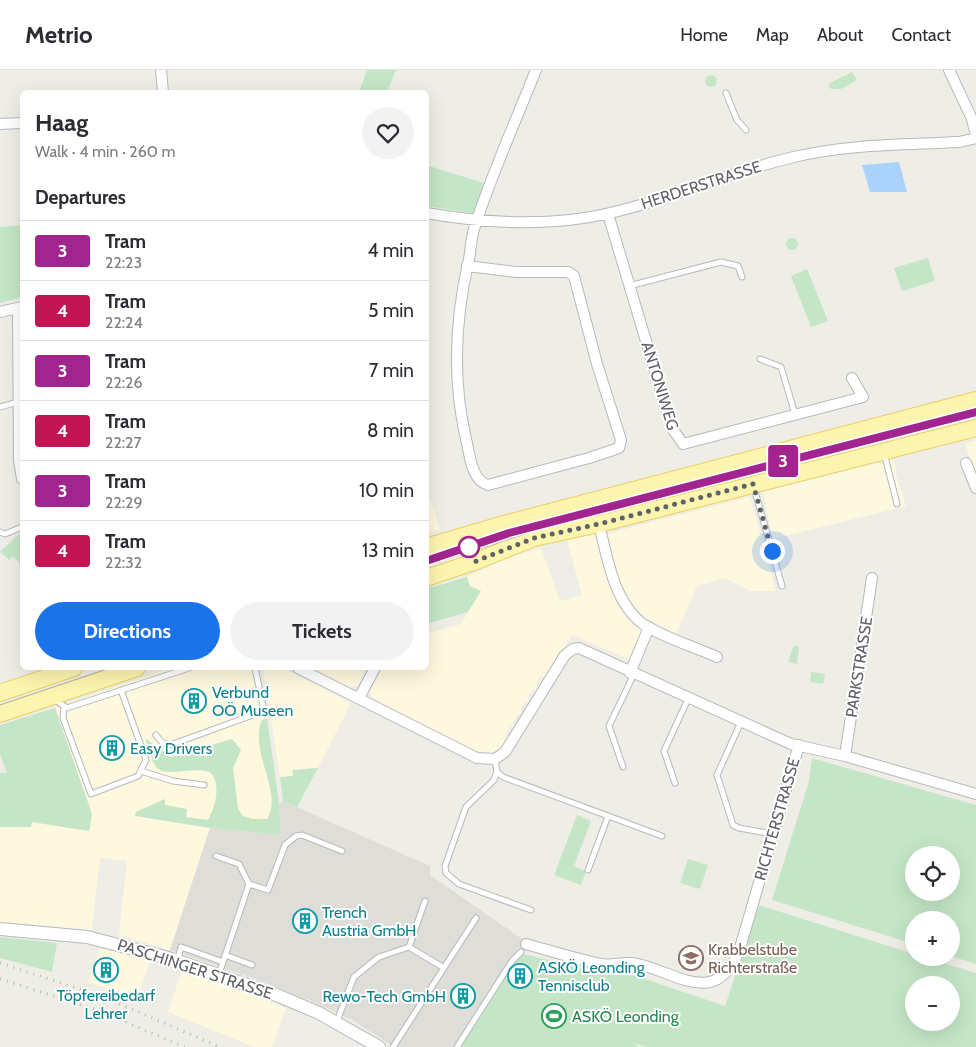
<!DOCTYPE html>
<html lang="en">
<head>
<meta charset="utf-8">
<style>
	:root { --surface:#fff; --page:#f2f2f3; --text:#2b2b33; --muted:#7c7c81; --line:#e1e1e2; --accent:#1a73e8 }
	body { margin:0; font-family:Cabin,sans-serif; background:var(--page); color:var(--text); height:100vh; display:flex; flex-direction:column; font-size:19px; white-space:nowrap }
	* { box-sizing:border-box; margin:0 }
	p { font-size:16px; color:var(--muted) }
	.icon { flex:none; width:28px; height:28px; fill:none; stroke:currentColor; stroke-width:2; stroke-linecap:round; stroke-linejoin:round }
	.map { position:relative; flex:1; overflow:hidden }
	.details { position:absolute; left:20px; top:20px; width:409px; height:580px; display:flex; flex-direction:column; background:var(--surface); border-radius:8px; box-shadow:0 5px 20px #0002 }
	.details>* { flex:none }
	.badge { padding:0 10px; border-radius:4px; font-size:18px; line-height:32px }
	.fabs { position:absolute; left:905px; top:776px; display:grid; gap:10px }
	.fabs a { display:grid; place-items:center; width:55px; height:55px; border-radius:50%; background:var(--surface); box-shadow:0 5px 20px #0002; font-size:25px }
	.you { position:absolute; width:25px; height:25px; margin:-12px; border:4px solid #fff; border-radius:50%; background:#1a73e8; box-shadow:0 0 0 8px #1a73e833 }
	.map>.badge { position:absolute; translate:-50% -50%; box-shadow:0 0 0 2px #fff }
	h2 { padding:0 15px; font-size:19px; line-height:45px }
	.round { display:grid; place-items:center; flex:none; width:52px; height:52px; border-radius:26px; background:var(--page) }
	.summary { display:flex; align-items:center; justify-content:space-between; height:85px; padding:0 15px }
	h1 { font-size:24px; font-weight:700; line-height:38px }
	.button { display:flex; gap:10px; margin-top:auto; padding:10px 15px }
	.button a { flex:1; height:58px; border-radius:30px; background:var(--accent); color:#fff; font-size:20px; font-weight:700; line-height:58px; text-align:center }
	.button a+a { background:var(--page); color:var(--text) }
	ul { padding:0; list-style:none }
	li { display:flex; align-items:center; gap:15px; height:60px; padding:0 15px; border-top:1px solid var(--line) }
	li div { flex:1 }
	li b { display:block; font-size:19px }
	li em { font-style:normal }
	li .badge { min-width:55px; font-weight:700; text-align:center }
	header { display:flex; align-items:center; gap:30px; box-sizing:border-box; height:70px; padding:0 25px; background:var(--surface); border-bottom:1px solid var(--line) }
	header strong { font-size:24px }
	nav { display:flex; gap:28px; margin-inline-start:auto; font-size:18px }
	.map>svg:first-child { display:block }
	.commercial { fill:#fdf8de }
	.industrial { fill:#deddd8 }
	.green { fill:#c4e6c6; fill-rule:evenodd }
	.water { fill:#aad3fc }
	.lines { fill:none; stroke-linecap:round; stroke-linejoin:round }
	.service-casing { stroke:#b6b8bc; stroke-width:7 }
	.minor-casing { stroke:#b6b8bc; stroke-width:12 }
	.tertiary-casing { stroke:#b6b8bc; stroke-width:14 }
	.primary-casing { stroke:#eccf62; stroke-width:18 }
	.service { stroke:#fff; stroke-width:5 }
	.minor { stroke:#fff; stroke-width:10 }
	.tertiary { stroke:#fff; stroke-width:12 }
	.primary { stroke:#fcf5af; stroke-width:16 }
	.tram { stroke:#b6b7b7; stroke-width:1 }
	.rail { stroke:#b6b7b7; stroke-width:3; stroke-dasharray:1 6; stroke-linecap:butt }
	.line-casing { stroke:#fff; stroke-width:11 }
	.line { stroke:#a1248f; stroke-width:8 }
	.walk { stroke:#5e6166; stroke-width:5; stroke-dasharray:0 9 }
	.stop-dot { fill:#fff; stroke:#a1248f; stroke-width:2.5 }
	.labels { text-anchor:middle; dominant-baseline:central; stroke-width:4; stroke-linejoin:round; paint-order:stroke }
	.street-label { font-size:16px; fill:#5e6166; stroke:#fff }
	.culture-label { font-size:16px; fill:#0d838f; stroke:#fff; text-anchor:start }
	.education-label { font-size:16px; fill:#785e54; stroke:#fff; text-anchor:start }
	.leisure-label { font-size:16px; fill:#27864d; stroke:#fff; text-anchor:start }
</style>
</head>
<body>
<header>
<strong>Metrio</strong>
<nav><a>Home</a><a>Map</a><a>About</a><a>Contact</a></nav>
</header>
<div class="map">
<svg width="976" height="977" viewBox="0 0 976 977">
	<rect width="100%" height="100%" fill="#efeee6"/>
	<path class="commercial" d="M976 370V406L965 374Z
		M893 389 897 401 895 402 906 436 773 469 763 422Z
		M426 418 440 459 426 464Z
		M750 427 776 521H751L725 508 697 516 676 564 646 548 629 534 624 527 606 464Z
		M596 464 609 512 616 527 642 560 631 590 572 565 546 609 540 606 535 615 540 619 538 622 533 619 527 627 533 631 531 634 525 631 520 640 525 644 524 647 518 644 512 653 518 657 516 660 510 656 505 666 510 669 496 684 489 686 481 685 372 628 370 622 382 598H426V564L461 554 480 522 470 516 467 507 506 489 541 478 560 531 582 525 567 470Z
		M171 598H254L261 613 279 732 278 765 210 758 170 880 119 865 127 791 100 788 92 860 0 852V757H31L32 752 89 761 92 744 55 638Z
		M263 598H283L351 633 318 698 293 700V706L280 707Z
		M310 598H366L358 615 350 618Z
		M100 877 150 890 137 930 88 912Z
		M182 900 286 938 272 977H254L168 942Z"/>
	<path class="industrial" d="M283 731 430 796V805L525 871 455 977H394L352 950 312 931 255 909 170 880 210 758 278 765 281 763 279 733Z"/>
	<path class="green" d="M367 0H396L387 22H359Z
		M852 2 857 10 841 19H831L828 14Z
		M705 11a6 6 0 1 1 12 0a6 6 0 1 1-12 0Z
		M426 95 487 114 474 143 426 136Z
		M22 155V227L0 233V157Z
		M786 174a6 6 0 1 1 12 0a6 6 0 1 1-12 0Z
		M928 188 935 211 902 221 894 198Z
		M807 199 828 251 811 257 791 206Z
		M19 464 22 468 20 472 22 475 21 494 13 486 9 490 0 482Z
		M467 507 470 516 481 521 468 542 426 554V519Z
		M794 575 799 577 797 594 788 592Z
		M811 602 825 604 823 614 810 612Z
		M55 638 92 744 89 761 32 752 31 757H0V703H7L0 684V655Z
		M267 648 279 732 281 763 278 765 210 758 135 746 136 742 165 729V735L187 739 186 747 208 750C215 737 222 715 210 702 195 696 165 708 156 697 151 690 148 676 145 668L171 687 232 669 241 680 233 698 238 739 243 746 253 749H267C284 723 248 680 262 650Z
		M812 688 976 735V894L951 886V850H914V874L772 830 809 711ZM914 785H951V822H914Z
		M318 698 297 737 283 731 280 707 293 706 292 700Z
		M577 745 591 751 574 796 586 801 581 815 554 805Z
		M688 789 708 795 700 819 680 813Z
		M759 835 914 884V888H926L976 903V977H646L634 973 639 977H461L515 891 524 884 604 904 636 906 725 936ZM914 915H951V952H914Z
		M0 867 57 873 52 902 0 888Z"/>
	<path class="water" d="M899 92 907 122H870L862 95Z"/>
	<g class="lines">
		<defs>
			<path id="service" d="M726 23 737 50 746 60
				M629 216 721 192 738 196 742 207
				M760 289 781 297 795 344
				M0 337 18 332
				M884 383 897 434
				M754 418 782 516
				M0 462 5 464 22 457
				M54 629 67 638 189 598
				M64 636 63 648 91 724 138 706 146 690 121 620
				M741 652 717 705 733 755 739 758 767 763
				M156 665C161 672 164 676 173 674L264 641 255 598
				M495 689 497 702 494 710 466 737 445 796 446 803 459 814 531 840
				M623 697 609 656 634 604
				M141 701 173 711 204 715
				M497 702 503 707 662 766
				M675 713 664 681 688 629
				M216 786 239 794 249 814 219 904
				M588 800 608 746
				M249 814 268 820 285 775 296 766 302 765 342 781
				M409 877 425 831
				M225 885 252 895
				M178 889 181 877 223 892
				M337 951 354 907 379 887 409 877 444 898
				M393 977 476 848
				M457 977 512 891 521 882"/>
			<path id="minor" d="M161 0 163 22
				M949 0 972 49 976 66
				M0 54 22 53
				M426 143C484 153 552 157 610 143 673 129 732 101 794 87 849 74 904 75 959 72L976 68
				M608 144 672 358 683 374 863 327 852 308
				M467 196 516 202H568L574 206 597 294 621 370 619 378 589 388 488 415C471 410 470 385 466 369 452 309 455 249 469 189 471 179 471 169 474 159 491 105 515 53 536 0
				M18 239 19 390 22 409
				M0 242 22 237
				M966 393 976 418
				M599 454C607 487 614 533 643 554 664 568 693 576 717 587
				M298 598 477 688 495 689 505 682 565 585 573 579 579 578 791 674 845 686 976 724
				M630 603 649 557
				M359 628 375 598
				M845 686 872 508
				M526 874C551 881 576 889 601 894 611 896 622 892 632 893 672 898 716 943 740 878L799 675"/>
			<path id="tertiary" d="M0 859 87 867 172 889 279 926 319 943 379 977"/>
			<path id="primary" d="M426 477 504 454 976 330
				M426 508 474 492 534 468 599 454 976 358
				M0 623 74 598
				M0 644 137 598"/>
		</defs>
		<use href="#service" class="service-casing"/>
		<use href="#minor" class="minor-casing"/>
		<use href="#tertiary" class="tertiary-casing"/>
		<use href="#primary" class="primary-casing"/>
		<use href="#service" class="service"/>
		<use href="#minor" class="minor"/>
		<use href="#tertiary" class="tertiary"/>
		<use href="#primary" class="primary"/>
		<path class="tram" d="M426 496 560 453 976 346
			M0 635 110 598"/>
		<path class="rail" d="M0 893 101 926 220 977
			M0 909 95 939 185 977"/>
	</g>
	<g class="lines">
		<defs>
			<path id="line" d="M426 491 509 463 976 342"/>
		</defs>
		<use href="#line" class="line-casing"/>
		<use href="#line" class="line"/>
		<path class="walk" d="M469 477 474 492 534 468 599 454 753 414 772 481"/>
	</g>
	<defs>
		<symbol id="building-ring" viewBox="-11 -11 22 22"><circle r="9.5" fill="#fff" stroke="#0f9aa8" stroke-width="1.5"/><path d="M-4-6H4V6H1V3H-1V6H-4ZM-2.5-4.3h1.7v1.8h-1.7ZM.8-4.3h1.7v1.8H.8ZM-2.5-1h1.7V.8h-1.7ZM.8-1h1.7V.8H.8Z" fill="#0f9aa8"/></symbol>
		<symbol id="school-ring" viewBox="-11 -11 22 22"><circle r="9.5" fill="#fff" stroke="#8d6e63" stroke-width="1.5"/><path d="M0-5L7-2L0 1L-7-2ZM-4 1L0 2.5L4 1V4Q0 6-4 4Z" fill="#8d6e63"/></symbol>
		<symbol id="stadium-ring" viewBox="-11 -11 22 22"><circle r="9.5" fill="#fff" stroke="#2e9e5b" stroke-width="1.5"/><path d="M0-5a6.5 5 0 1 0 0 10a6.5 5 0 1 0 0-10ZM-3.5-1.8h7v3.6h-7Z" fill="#2e9e5b"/></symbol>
	</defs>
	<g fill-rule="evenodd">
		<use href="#building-ring" x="180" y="617" width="28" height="28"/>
		<use href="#building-ring" x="98" y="664" width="28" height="28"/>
		<use href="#building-ring" x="291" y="837" width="28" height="28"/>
		<use href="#school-ring" x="677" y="874" width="28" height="28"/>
		<use href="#building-ring" x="92" y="886" width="28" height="28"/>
		<use href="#building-ring" x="506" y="892" width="28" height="28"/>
		<use href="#building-ring" x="449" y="912" width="28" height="28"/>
		<use href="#stadium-ring" x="540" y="932" width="28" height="28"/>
	</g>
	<circle class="stop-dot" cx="469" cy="477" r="10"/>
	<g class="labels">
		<g class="street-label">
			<text transform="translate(701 115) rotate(-18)">HERDERSTRASSE</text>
			<text transform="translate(660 316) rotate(73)">ANTONIWEG</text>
			<text transform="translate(859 597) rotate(-81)">PARKSTRASSE</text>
			<text transform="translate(777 749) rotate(-74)">RICHTERSTRASSE</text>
			<text transform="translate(195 899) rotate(18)">PASCHINGER STRASSE</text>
		</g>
		<g class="culture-label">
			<text x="212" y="622">Verbund<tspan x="212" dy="18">OÖ Museen</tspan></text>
			<text x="130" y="678">Easy Drivers</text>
			<text x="322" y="842">Trench<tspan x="322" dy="18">Austria GmbH</tspan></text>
			<text x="538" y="897">ASKÖ Leonding<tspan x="538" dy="18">Tennisclub</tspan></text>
			<text x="106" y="925" text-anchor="middle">Töpfereibedarf<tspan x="106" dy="18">Lehrer</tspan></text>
			<text x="446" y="926" text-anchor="end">Rewo-Tech GmbH</text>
		</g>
		<g class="education-label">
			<text x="708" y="879">Krabbelstube<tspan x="708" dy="18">Richterstraße</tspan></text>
		</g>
		<g class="leisure-label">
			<text x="572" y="946">ASKÖ Leonding</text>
		</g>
	</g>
</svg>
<div class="fabs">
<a><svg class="icon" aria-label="locate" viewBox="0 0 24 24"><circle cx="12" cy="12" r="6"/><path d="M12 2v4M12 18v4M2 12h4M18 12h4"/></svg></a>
<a>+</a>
<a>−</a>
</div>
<div class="you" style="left:772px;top:481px"></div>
<b class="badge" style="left:783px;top:391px;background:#a1248f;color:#fff">3</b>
<section class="details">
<div class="summary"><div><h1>Haag</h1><p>Walk · 4 min · 260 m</p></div><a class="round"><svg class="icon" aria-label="heart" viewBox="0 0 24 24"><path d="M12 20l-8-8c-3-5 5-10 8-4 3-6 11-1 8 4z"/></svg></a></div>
<h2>Departures</h2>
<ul>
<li><span class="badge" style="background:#a1248f;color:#fff">3</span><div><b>Tram</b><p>22:23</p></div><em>4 min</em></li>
<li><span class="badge" style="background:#c31553;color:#fff">4</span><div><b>Tram</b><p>22:24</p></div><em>5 min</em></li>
<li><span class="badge" style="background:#a1248f;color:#fff">3</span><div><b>Tram</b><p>22:26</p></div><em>7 min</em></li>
<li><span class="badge" style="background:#c31553;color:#fff">4</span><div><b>Tram</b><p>22:27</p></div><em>8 min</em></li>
<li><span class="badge" style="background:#a1248f;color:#fff">3</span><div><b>Tram</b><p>22:29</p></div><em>10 min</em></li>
<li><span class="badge" style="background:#c31553;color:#fff">4</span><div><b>Tram</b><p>22:32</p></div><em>13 min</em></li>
</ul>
<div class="button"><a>Directions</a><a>Tickets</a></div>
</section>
</div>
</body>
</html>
